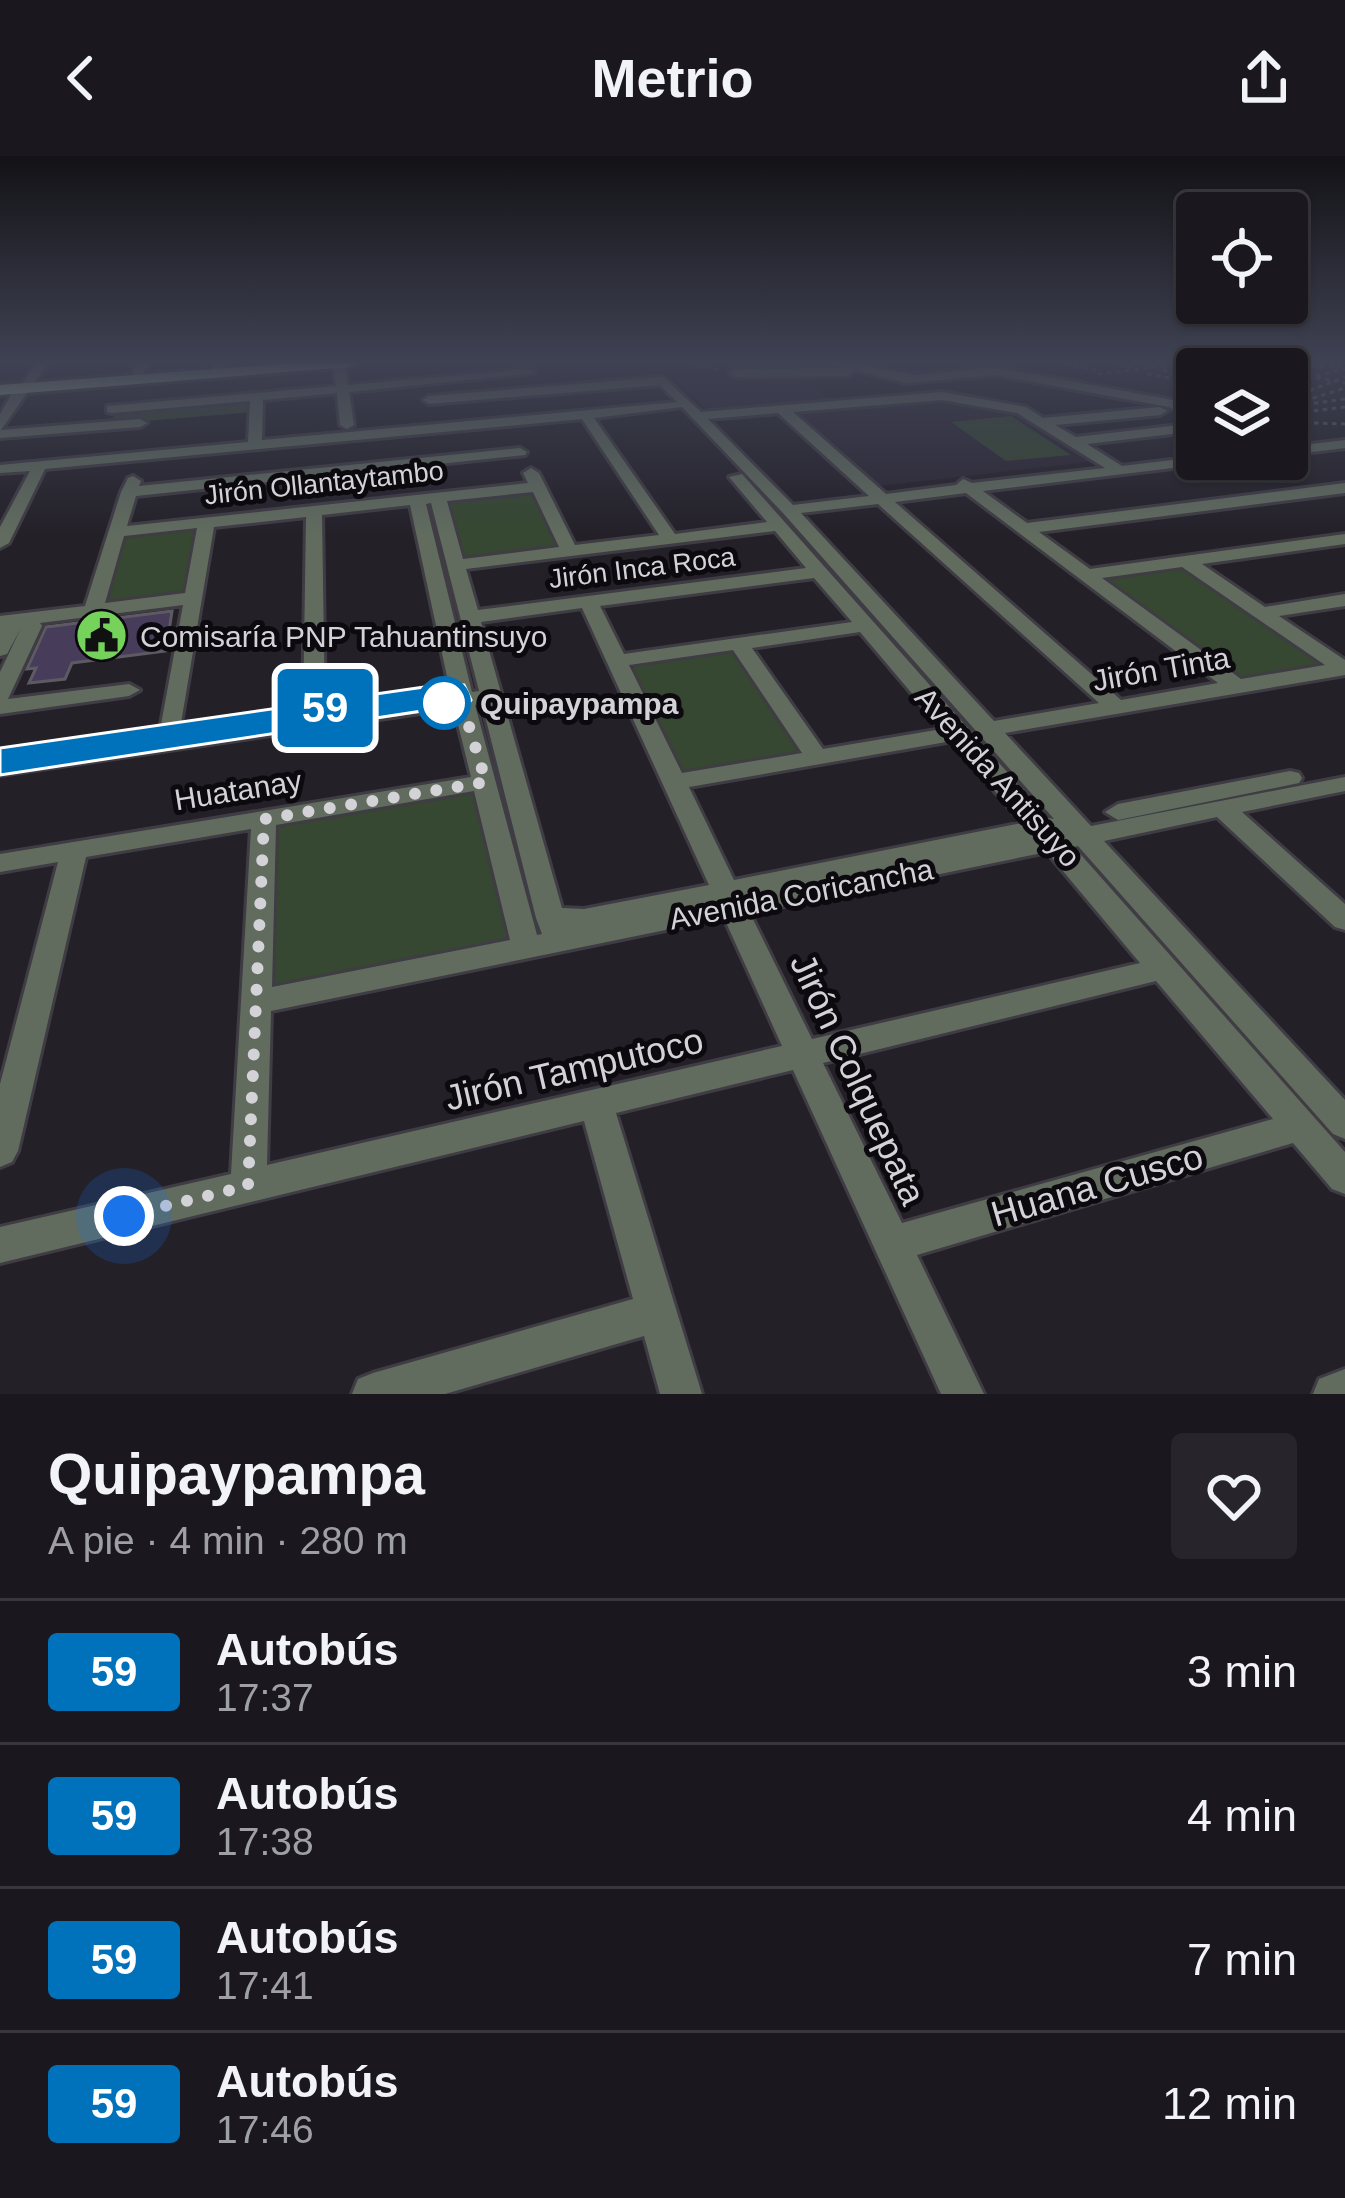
<!DOCTYPE html>
<html lang="es">
<head>
<meta charset="utf-8">
<style>
	:root { --surface:#1a181e; --page:#27252b; --text:#f1f3f6; --muted:#9fa0a4; --line:#38373c }
	body { margin:0; font-family:Arial,sans-serif; background:var(--page); color:var(--text); height:100vh; display:flex; flex-direction:column; font-size:45px; white-space:nowrap }
	* { box-sizing:border-box; margin:0 }
	p { font-size:39px; color:var(--muted) }
	.icon { flex:none; width:66px; height:66px; fill:none; stroke:currentColor; stroke-width:2; stroke-linecap:round; stroke-linejoin:round }
	.map { position:relative; height:1238px; overflow:hidden }
	.drawer { display:flex; flex-direction:column; background:var(--surface); flex:1 }
	.drawer>* { flex:none }
	.badge { padding:0 24px; border-radius:9px; font-size:42px; line-height:78px }
	.fabs { position:absolute; left:1176px; top:36px; display:grid; gap:24px }
	.fabs a { display:grid; place-items:center; width:132px; height:132px; border-radius:12px; background:var(--surface); box-shadow:0 3px 9px #0004,0 0 0 3px var(--line); font-size:60px }
	.you { position:absolute; width:60px; height:60px; margin:-30px; border:9px solid #fff; border-radius:50%; background:#1a73e8; box-shadow:0 0 0 18px #1a73e833 }
	.map>.badge { position:absolute; translate:-50% -50%; box-shadow:0 0 0 6px #fff }
	.round { display:grid; place-items:center; flex:none; width:126px; height:126px; border-radius:12px; background:var(--page) }
	.headline { display:flex; align-items:center; justify-content:space-between; height:204px; padding:0 48px }
	h1 { font-size:57px; font-weight:800; line-height:90px }
	ul { padding:0; list-style:none }
	li { display:flex; align-items:center; gap:36px; height:144px; padding:0 48px; border-top:3px solid var(--line) }
	li div { flex:1 }
	li b { display:block; font-size:45px }
	li em { font-style:normal }
	li .badge { min-width:132px; font-weight:700; text-align:center }
	header { display:flex; justify-content:space-between; align-items:center; height:156px; padding:0 48px; background:var(--surface); font-size:54px; font-weight:800 }
	.map>svg:first-child { display:block }
	.built { fill:#2c2735 }
	.green { fill:#364831 }
	.building { fill:#473c5a; stroke:#5d5a63; stroke-width:3 }
	.lines { fill:none; stroke-linecap:round; stroke-linejoin:round }
	.minor-casing { stroke:#3f3c44; stroke-width:6 }
	.major-casing { stroke:#3f3c44; stroke-width:6 }
	.path { stroke:#5a585f; stroke-width:3; stroke-dasharray:4.5 4.5; stroke-linecap:butt }
	.minor { fill:#616c5f; fill-rule:evenodd }
	.major { fill:#a1b79c; fill-rule:evenodd }
	.line { fill:#0072bc; stroke:#fff; stroke-width:3 }
	.walk { stroke:#d3d2d7; stroke-width:12; stroke-dasharray:0 21.6 }
	.stop-dot { fill:#fff; stroke:#0072bc; stroke-width:6 }
	.labels { text-anchor:middle; dominant-baseline:central; stroke-width:10; stroke-linejoin:round; paint-order:stroke }
	.far-street-label { font-size:27px; fill:#d3d2d7; stroke:#0c0a0e }
	.poi-label { font-size:30px; fill:#d3d2d7; stroke:#0c0a0e; text-anchor:start }
	.street-label { font-size:30px; fill:#d3d2d7; stroke:#0c0a0e }
	.stop-label { font-size:30px; font-weight:bold; fill:#d3d2d7; stroke:#0c0a0e; text-anchor:start }
	.near-street-label { font-size:36px; fill:#d3d2d7; stroke:#0c0a0e }
</style>
</head>
<body>
<header><svg class="icon" aria-label="back" viewBox="0 0 24 24"><path d="M15 5l-7 7 7 7"/></svg>Metrio<svg class="icon" aria-label="share" viewBox="0 0 24 24"><path d="M12 15V3M7 8l5-5 5 5M5 13v7h14v-7"/></svg></header>
<div class="map">
<svg width="1345" height="1238" viewBox="0 0 1345 1238">
	<rect width="100%" height="100%" fill="#232028"/>
	<path class="built" d="M797 218 830 244 708 255 673 221 698 224Z
		M934 242 1017 257 1096 305 871 331 789 255Z"/>
	<path class="green" d="M254 243 253 256 110 268 116 254Z
		M1011 260 1071 299 1006 305 951 266Z
		M533 334 562 393 463 406 445 343Z
		M201 370 187 440 100 450 121 378Z
		M1185 407 1336 510 1236 527 1091 420Z
		M736 491 808 598 684 620 631 507Z
		M479 633 516 784 272 833 275 667Z"/>
	<path class="building" d="M172 455 166 495 72 507 65 523 29 527 36 512 27 513 46 471Z"/>
	<g class="lines">
		<defs>
			<path id="minor" d="M36 207H48L1 274 140 263 147 267 140 271 0 282V258L16 230H21Z
				M138 207H150L139 222 133 218Z
				M213 207H225L224 212 214 215Z
				M344 207 348 229 529 213 535 217 349 236 354 269 347 273 340 269 337 237 263 244 262 284 677 246 660 229 429 248 423 244 429 240 663 221 701 256 942 236 1026 251 1043 262 1160 251 1167 255 1160 259 1055 269 1076 281 1197 267 1169 251 995 219 906 227 854 214 849 220 735 221 729 217 735 213 842 212 827 207H851L915 219 995 211 1173 244 1197 257V275L1087 288 1122 310 1197 301 1221 303 1214 307 983 335 1027 367 1345 327V337L1039 376 1090 413 1345 378V388L1202 408 1265 451 1345 438V450L1279 460 1345 504V519L1005 577 1091 670 1345 621V635L1242 656 1345 748V774L1335 771 1217 661 1104 685 1345 944V983L1333 978 1078 690 1074 691 1345 996V1038L1332 1033 1293 987 917 1099 984 1238H941L793 914 616 957 702 1238H660L644 1180 445 1238H352L358 1223 373 1217 633 1143 584 965 0 1107V1071L231 1018 251 673 86 701 18 995 12 1006 0 1011V928L58 706 0 716V698L471 621 454 552 0 619V605L169 580 160 574 183 449 40 467 42 470 8 543 129 528 140 534 129 540 0 558V516L21 472 7 498 0 500V460L85 450 121 336 128 322 133 320 141 325 139 330 520 292 527 296 525 299 136 340 127 370 528 327 523 317 531 312 539 317 575 389 659 379 582 263 45 313 9 387 0 392V371L30 315 0 317V309L248 286 250 245 112 257 107 256V250L336 230 333 208ZM942 244 1017 257 1105 312 972 327 963 323 956 329 886 338 793 256ZM682 251 783 357 1054 663 1048 662 742 318 729 321 767 366 675 378 594 262ZM778 257 869 340 793 349 708 263ZM533 336 559 391 463 403 447 345ZM966 337 1218 527 1121 544 895 346ZM431 347 479 535 472 536 426 348ZM878 348 1099 547 994 565 801 357ZM410 349 451 539 325 558 322 359ZM306 361 303 561 179 579 214 371ZM197 372 185 437 105 447 124 380ZM775 375 806 412 478 454 466 413ZM1182 411 1325 509 1241 523 1102 422ZM814 422 852 466 624 498 600 450ZM582 452 709 729 584 753 562 752 481 466ZM860 476 942 573 823 593 752 492ZM733 494 802 597 682 617 629 509ZM482 548 536 762 542 778 537 779 475 549ZM952 585 1022 667 734 724 689 631ZM474 635 510 784 272 831 276 669ZM1047 696 1140 807 812 883 750 757ZM724 762 782 890 267 1009 271 855ZM1156 825 1273 963 902 1067 823 907Z
				M1345 284V292L1287 299V291Z
				M1290 615 1299 617 1302 622 1299 627 1118 664 1105 656 1118 648Z
				M1345 1213V1238H1313L1319 1223Z"/>
			<path id="major" d="M295 207H356L349 211 0 239V229Z"/>
		</defs>
		<use href="#minor" class="minor-casing"/>
		<use href="#major" class="major-casing"/>
		<path class="path" d="M687 207 720 214
			M1066 207 1099 215
			M1118 207 1139 214
			M1182 211 1197 214
			M1292 211 1303 219 1345 227
			M1293 211 1345 209
			M1163 214 1197 221
			M1098 218 1191 207 1235 213
			M1147 218 1197 227
			M1316 220 1345 213
			M1287 223 1303 219
			M1293 241 1345 221
			M1304 245 1345 232
			M1287 251 1345 243
			M1287 258 1345 251
			M1287 266 1345 268"/>
		<use href="#minor" class="minor"/>
		<use href="#major" class="major"/>
	</g>
	<linearGradient id="sky" x2="0" y2="1"><stop stop-color="#131216"/><stop offset="0.54" stop-color="#3f4253"/><stop offset="1" stop-color="#3f4253" stop-opacity="0"/></linearGradient>
	<rect width="1345" height="380" fill="url(#sky)"/>
	<path class="line" d="M445 528 464 529 471 544 468 548 0 619V592Z"/>
	<g class="lines">
		<path class="walk" d="M124 1060 248 1030 264 663 486 626 461 544 444 547"/>
	</g>
	<defs>
		<symbol id="civic-disc" viewBox="-11 -11 22 22"><circle r="9.5" fill="#75d25a" stroke="#0c0a0e"/><path d="M-.6-6.5H3V-4.5H.6V-3L4-1V1h2V6H-6V1h2V-1L-.6-3ZM-1.2 2.5V6h2.4V2.5Z" fill="#111"/></symbol>
	</defs>
	<g fill-rule="evenodd">
		<use href="#civic-disc" x="72" y="450" width="59" height="59"/>
	</g>
	<circle class="stop-dot" cx="444" cy="547" r="24"/>
	<g class="labels">
		<g class="far-street-label">
			<text transform="translate(324 327) rotate(-6)">Jirón Ollantaytambo</text>
			<text transform="translate(642 412) rotate(-7)">Jirón Inca Roca</text>
		</g>
		<g class="poi-label">
			<text x="140" y="480">Comisaría PNP Tahuantinsuyo</text>
		</g>
		<g class="street-label">
			<text transform="translate(1161 513) rotate(-10)">Jirón Tinta</text>
			<text transform="translate(998 621) rotate(48)">Avenida Antisuyo</text>
			<text transform="translate(238 634) rotate(-9)">Huatanay</text>
			<text transform="translate(801 738) rotate(-11)">Avenida Coricancha</text>
		</g>
		<g class="stop-label">
			<text x="480" y="547">Quipaypampa</text>
		</g>
		<g class="near-street-label">
			<text transform="translate(574 913) rotate(-13)">Jirón Tamputoco</text>
			<text transform="translate(858 923) rotate(65)">Jirón Colquepata</text>
			<text transform="translate(1097 1029) rotate(-16)">Huana Cusco</text>
		</g>
	</g>
</svg>
<div class="fabs">
<a><svg class="icon" aria-label="locate" viewBox="0 0 24 24"><circle cx="12" cy="12" r="6"/><path d="M12 2v4M12 18v4M2 12h4M18 12h4"/></svg></a>
<a><svg class="icon" aria-label="layers" viewBox="0 0 24 24"><path d="M12 4l9 5-9 5-9-5zM3 14l9 5 9-5"/></svg></a>
</div>
<div class="you" style="left:124px;top:1060px"></div>
<b class="badge" style="left:325px;top:552px;background:#0072bc;color:#fff">59</b>
</div>
<section class="drawer">
<div class="headline"><div><h1>Quipaypampa</h1><p>A pie · 4 min · 280 m</p></div><a class="round"><svg class="icon" aria-label="heart" viewBox="0 0 24 24"><path d="M12 20l-8-8c-3-5 5-10 8-4 3-6 11-1 8 4z"/></svg></a></div>
<ul>
<li><span class="badge" style="background:#0072bc;color:#fff">59</span><div><b>Autobús</b><p>17:37</p></div><em>3 min</em></li>
<li><span class="badge" style="background:#0072bc;color:#fff">59</span><div><b>Autobús</b><p>17:38</p></div><em>4 min</em></li>
<li><span class="badge" style="background:#0072bc;color:#fff">59</span><div><b>Autobús</b><p>17:41</p></div><em>7 min</em></li>
<li><span class="badge" style="background:#0072bc;color:#fff">59</span><div><b>Autobús</b><p>17:46</p></div><em>12 min</em></li>
</ul>
</section>
</body>
</html>
